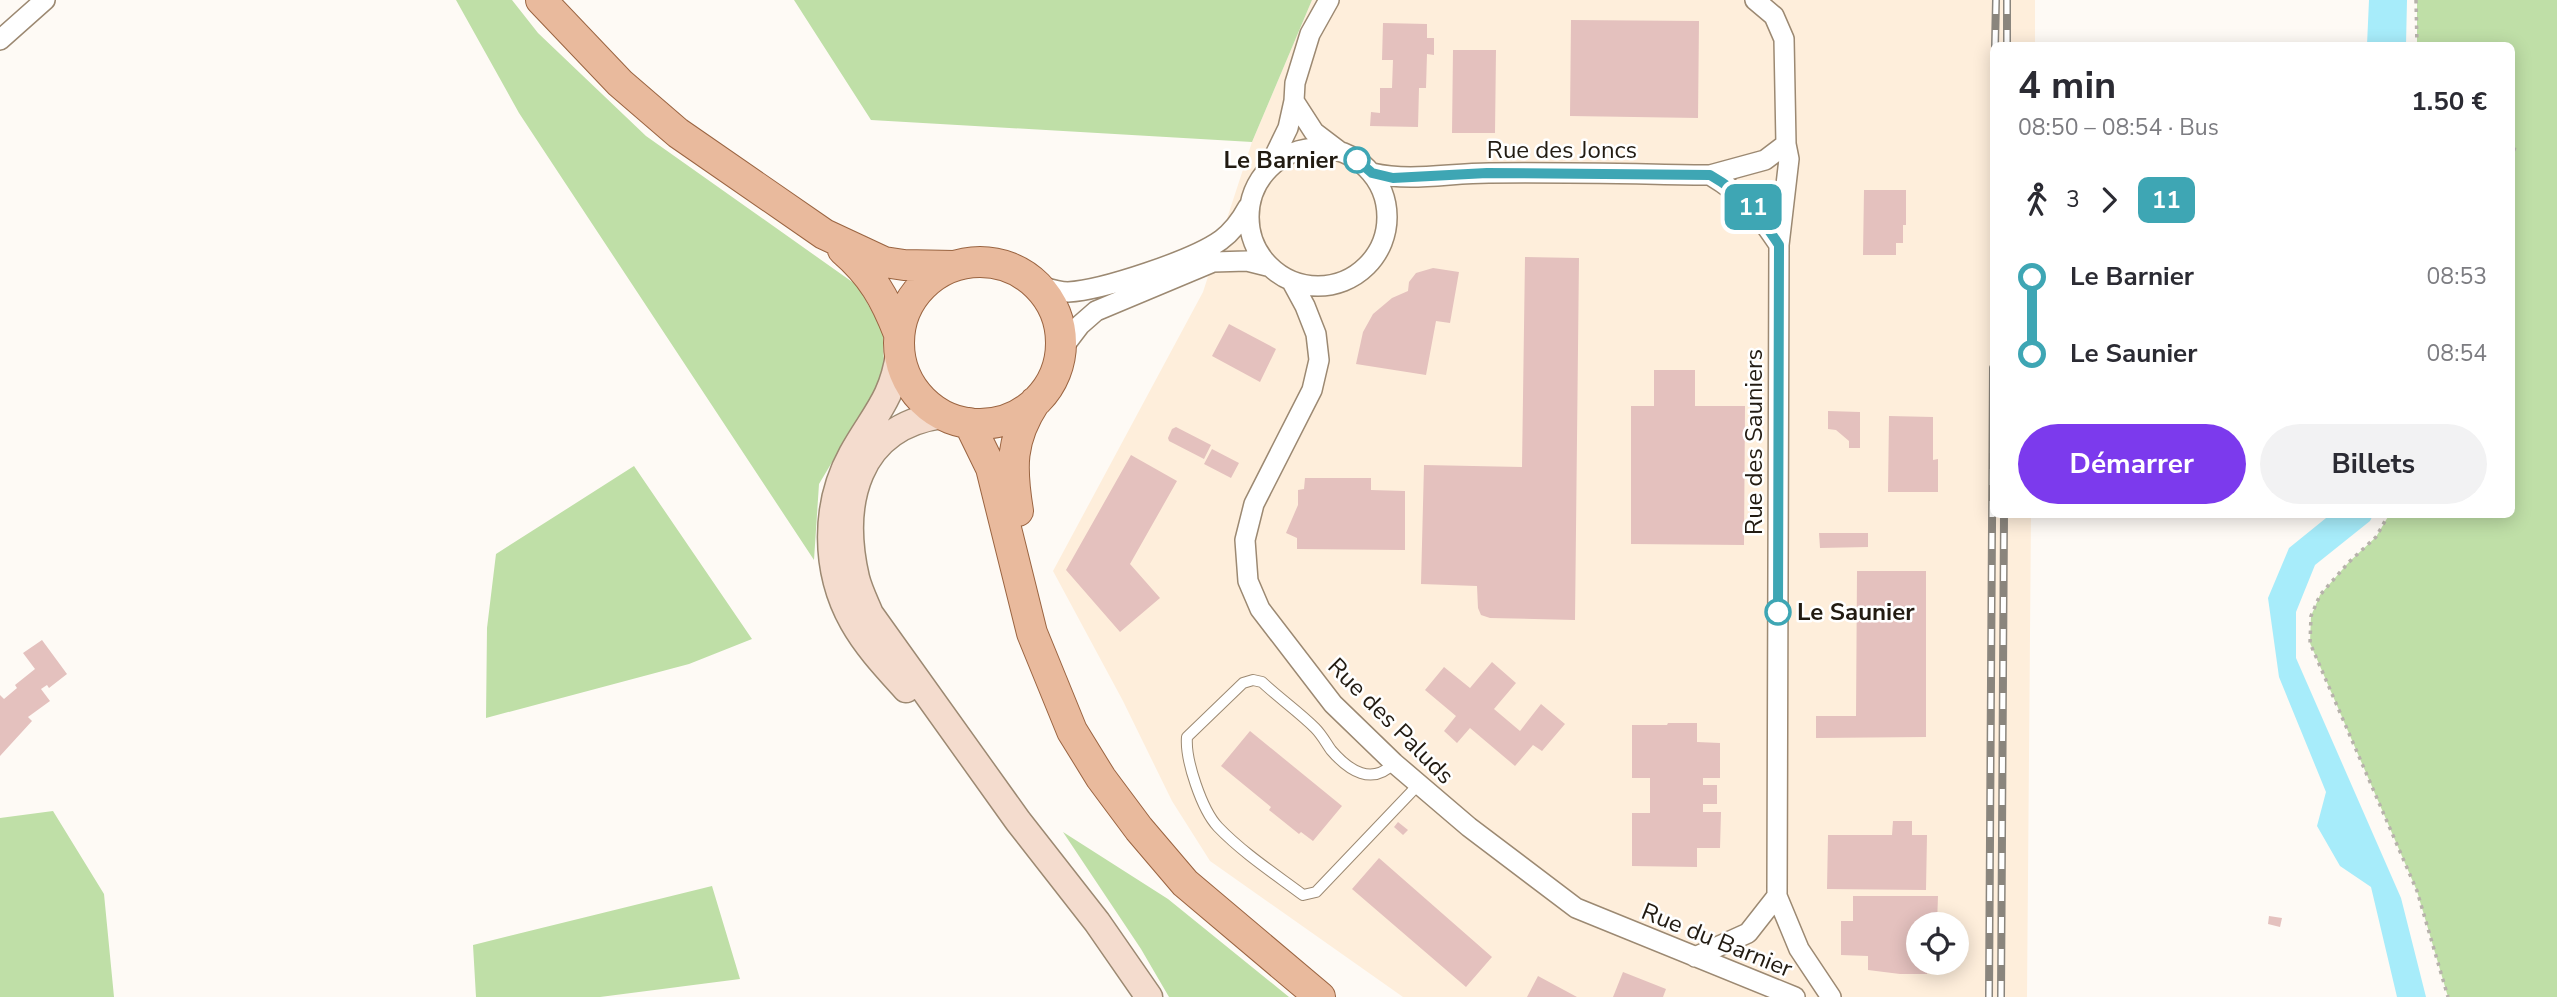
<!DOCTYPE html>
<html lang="fr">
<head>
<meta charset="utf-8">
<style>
	:root { --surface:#fff; --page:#f2f2f3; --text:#2b2b33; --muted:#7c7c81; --accent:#7c3aed }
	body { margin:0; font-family:"Nunito Sans",sans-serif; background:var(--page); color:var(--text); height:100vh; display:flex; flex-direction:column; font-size:26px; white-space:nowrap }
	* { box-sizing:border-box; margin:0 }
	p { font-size:23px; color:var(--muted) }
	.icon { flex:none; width:38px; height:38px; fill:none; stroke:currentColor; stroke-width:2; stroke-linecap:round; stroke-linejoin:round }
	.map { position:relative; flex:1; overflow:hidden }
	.panel { position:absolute; left:1990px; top:42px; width:525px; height:476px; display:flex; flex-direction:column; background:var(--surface); border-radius:10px; box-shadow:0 4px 18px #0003 }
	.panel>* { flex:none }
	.badge { padding:0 14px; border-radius:10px; font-size:24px; line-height:46px }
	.tools { position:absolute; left:1906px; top:912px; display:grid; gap:14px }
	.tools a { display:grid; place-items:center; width:63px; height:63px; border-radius:50%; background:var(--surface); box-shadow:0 4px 18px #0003; font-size:35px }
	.map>.badge { position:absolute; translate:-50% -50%; box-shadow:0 0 0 4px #fff }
	.legs { display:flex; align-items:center; gap:10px; height:77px; padding:0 28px; font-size:23px }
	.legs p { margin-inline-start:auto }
	.head { display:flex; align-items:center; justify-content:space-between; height:119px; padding:0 28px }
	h1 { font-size:38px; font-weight:700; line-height:52px }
	.button { display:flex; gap:14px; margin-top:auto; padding:14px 28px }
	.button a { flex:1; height:80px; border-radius:42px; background:var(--accent); color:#fff; font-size:28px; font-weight:700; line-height:80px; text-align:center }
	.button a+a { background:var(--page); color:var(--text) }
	ul { padding:0 28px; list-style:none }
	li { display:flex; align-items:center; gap:24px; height:77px; font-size:26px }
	li i { display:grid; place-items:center; width:10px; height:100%; margin:0 9px; background:currentColor }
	li i::after { content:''; width:18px; height:18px; margin:-9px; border:5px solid; border-radius:50%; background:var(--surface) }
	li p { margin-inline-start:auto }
	li:first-child i { background:linear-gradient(#0000 50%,currentColor 0) }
	li:last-child i { background:linear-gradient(currentColor 50%,#0000 0) }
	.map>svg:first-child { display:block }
	.built { fill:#feeedb; fill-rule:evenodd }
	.green { fill:#bfdfa7 }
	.water { fill:#a7ecfa }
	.building { fill:#e4c1be }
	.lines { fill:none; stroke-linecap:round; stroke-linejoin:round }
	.lane-casing { stroke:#9c8972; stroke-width:12 }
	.street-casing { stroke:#9c8972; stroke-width:22 }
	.secondary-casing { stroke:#9c8972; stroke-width:29 }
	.primary-casing { stroke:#9a6441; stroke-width:32 }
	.path { stroke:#b7b2ab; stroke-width:3.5; stroke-dasharray:3.5 5; stroke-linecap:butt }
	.lane { stroke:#fff; stroke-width:10 }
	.street { stroke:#fff; stroke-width:19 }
	.secondary { stroke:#f4dcce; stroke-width:26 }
	.primary { stroke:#e9ba9d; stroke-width:30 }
	.rail-casing { stroke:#8a857d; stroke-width:8 }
	.rail { stroke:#fff; stroke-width:5; stroke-dasharray:16; stroke-linecap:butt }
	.line-1-casing { stroke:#fff; stroke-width:16 }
	.line-1 { stroke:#3ea6b4; stroke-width:10 }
	.stop-1-dot { fill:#fff; stroke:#3ea6b4; stroke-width:3.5 }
	.labels { text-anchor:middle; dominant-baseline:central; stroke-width:5; stroke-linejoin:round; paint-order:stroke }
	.street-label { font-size:24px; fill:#221b12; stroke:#fff }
	.stop-label { font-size:24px; font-weight:bold; fill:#221b12; stroke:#fff; text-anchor:end }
</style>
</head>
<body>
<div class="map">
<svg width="2557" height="997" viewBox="0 0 2557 997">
	<rect width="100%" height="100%" fill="#fefaf5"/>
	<path class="built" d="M1312 0H2035V45L1993 46V514L2031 515 2027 997H1403L1210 861 1172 801 1123 701 1053 571 1203 292 1252 142ZM1918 924H1956V962H1918Z"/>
	<path class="green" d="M456 0H512L538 33 646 136 858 286 883 332 884 375 819 484 814 560 519 113Z
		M794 0H1312L1252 142 871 120Z
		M2417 0H2557V997H2448L2417 891 2310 643 2311 616 2320 595 2349 562 2376 537 2389 515 2511 514V158L2515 147 2511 140V46L2417 45Z
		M634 466 752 639 689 664 486 718 487 628 496 554Z
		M53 811 104 894 114 997H0V818Z
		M1063 832 1168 899 1289 997H1169L1141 949Z
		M712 886 740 979 600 997H476L473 945Z"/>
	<path class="water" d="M2369 0H2407L2406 45H2367Z
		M2331 514 2373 515 2370 521 2315 565 2296 612V658L2401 898 2426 997H2397L2371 887 2340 866 2317 826 2326 792 2279 677 2268 598 2289 548Z"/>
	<path class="building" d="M1571 20 1699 21 1698 118 1570 116Z
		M1383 23 1427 24V38H1434V55L1427 54 1426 88H1419L1418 127 1370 126 1371 112 1380 113V88H1392L1393 60H1382Z
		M1453 50H1496L1495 133H1452Z
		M1864 190H1906V225H1903V243H1896V255H1863Z
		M1525 257 1579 258 1575 620 1490 618 1481 615 1478 608 1477 586 1421 584 1424 465 1522 467Z
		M1433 268 1459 272 1450 323 1436 321 1426 375 1356 364 1363 332 1373 314 1392 298 1408 291 1409 282 1416 273Z
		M1229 324 1276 349 1260 382 1212 356Z
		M1654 370H1695V406H1745L1744 545 1631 544V406H1654Z
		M1828 411 1860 412V448H1849V441L1836 430 1828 429Z
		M1889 416 1933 417V460L1938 459V492H1888Z
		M1176 427 1211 445 1204 459 1169 441 1168 438 1172 429Z
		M1212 449 1239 463 1231 478 1204 464Z
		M1131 455 1177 481 1130 564 1160 598 1120 632 1066 570Z
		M1305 478H1371V490L1405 491V550L1297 549V538L1286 533 1298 505V490L1304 489Z
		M1819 533H1868V547L1820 548Z
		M1857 571H1926V737L1816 738V716H1856Z
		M42 640 67 674 49 688 47 685 41 689 50 701 28 717 32 721 0 756V695L4 699 17 688 15 685 35 669 23 653Z
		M1492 662 1516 683 1494 709 1520 731 1541 704 1565 724 1542 751 1533 745 1515 766 1470 728 1457 743 1444 731 1456 716 1425 690 1444 667 1470 688Z
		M1668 723H1697V742L1720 743V778H1703V785H1717V804H1703V812H1721L1720 848H1697V867L1632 866V813H1650V778H1632V725H1667Z
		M1250 731 1342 806 1313 841 1301 832 1299 834 1269 810 1271 807 1221 766Z
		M1893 821H1912V835H1927L1926 890 1827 889 1828 835H1892Z
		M1398 822 1408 830 1403 835 1394 827Z
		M1379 858 1492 957 1466 987 1352 889Z
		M1853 896H1938L1937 924H1918V962H1927V974H1900L1868 970V956L1841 955V921H1853Z
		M2269 916 2282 918 2280 927 2268 924Z
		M1623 972 1666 989 1663 997H1613Z
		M1538 976 1577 997H1527Z"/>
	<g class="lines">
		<defs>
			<path id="lane" d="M1394 763C1372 786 1349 771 1331 750 1326 743 1322 735 1315 728 1299 712 1279 698 1262 682L1253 680 1243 683 1187 737C1185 760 1202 810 1218 827 1243 853 1275 874 1303 895L1316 892 1418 785"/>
			<path id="street" d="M1755 0 1774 16 1784 39 1786 144 1789 159 1779 245 1777 896 1799 949 1831 997
				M0 40 45 0
				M1294 101 1314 132 1339 151
				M1249 217a69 69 0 1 1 138 0a69 69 0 1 1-138 0Z
				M1270 165 1288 128 1294 101 1295 83 1310 34 1329 0
				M1372 173C1411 182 1449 173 1489 173 1563 172 1637 174 1710 175 1745 196 1757 212 1779 245
				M1710 175 1765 160 1786 144
				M1292 282 1305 306 1316 334 1319 360 1312 390 1254 504 1245 540 1248 581 1260 609 1333 704 1394 763 1469 827 1576 908 1795 997
				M1037 285C1047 288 1058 292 1068 292 1103 290 1193 260 1221 240 1233 231 1241 220 1248 207
				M1061 350 1080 325 1096 311 1213 262 1247 261 1267 266
				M1695 957 1748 933 1777 896"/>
			<path id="secondary" d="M899 354C893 399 873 416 852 454 824 505 824 570 853 622 867 647 887 668 906 689
				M942 415C856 427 839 504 856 578 859 590 865 602 870 614L1018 821 1097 922 1149 997"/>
			<path id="primary" d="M541 0 620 83 678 133 824 234 884 262 904 265 954 266
				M843 250C872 275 885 298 899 334
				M899 343a81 81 0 1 1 162 0a81 81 0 1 1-162 0Z
				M969 423 991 468 1032 633 1072 731 1101 778 1139 829 1185 883 1320 997
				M1018 511C1011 468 1010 440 1035 402"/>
		</defs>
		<use href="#lane" class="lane-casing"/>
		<use href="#street" class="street-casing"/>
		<use href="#secondary" class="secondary-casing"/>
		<use href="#primary" class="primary-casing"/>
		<path class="path" d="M2416 0 2417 46
			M2511 140 2515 147 2511 158
			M2389 514 2376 537 2349 562 2320 595 2311 616 2310 643 2417 891 2448 997"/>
		<use href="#lane" class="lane"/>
		<use href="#street" class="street"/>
		<use href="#secondary" class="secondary"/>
		<use href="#primary" class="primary"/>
		<defs>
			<path id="rail" d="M1995 46 1996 0
				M2007 46V0
				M1989 997 1993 368
				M2001 997 2004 514"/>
		</defs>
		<use href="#rail" class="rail-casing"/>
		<use href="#rail" class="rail"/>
	</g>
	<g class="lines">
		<defs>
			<path id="line-1" d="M1357 160 1372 173 1393 178 1487 173 1710 175C1745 195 1757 212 1779 245L1778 612"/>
		</defs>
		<use href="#line-1" class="line-1-casing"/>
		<use href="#line-1" class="line-1"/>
	</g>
	<g class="stop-1-dot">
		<circle cx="1357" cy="160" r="12"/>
		<circle cx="1778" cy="612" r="12"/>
	</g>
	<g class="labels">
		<g class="street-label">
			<text x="1562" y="150">Rue des Joncs</text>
			<text transform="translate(1754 442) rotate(-90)">Rue des Sauniers</text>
			<text transform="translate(1391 721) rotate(45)">Rue des Paluds</text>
			<text transform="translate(1717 940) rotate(22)">Rue du Barnier</text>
		</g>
		<g class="stop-label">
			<text x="1338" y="160">Le Barnier</text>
			<text x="1797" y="612" text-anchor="start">Le Saunier</text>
		</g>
	</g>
</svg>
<div class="tools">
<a><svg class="icon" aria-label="locate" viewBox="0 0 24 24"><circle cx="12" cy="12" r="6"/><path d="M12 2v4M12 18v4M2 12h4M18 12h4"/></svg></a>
</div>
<b class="badge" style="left:1753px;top:207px;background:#3ea6b4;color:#fff">11</b>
<section class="panel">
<div class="head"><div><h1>4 min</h1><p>08:50 – 08:54 · Bus</p></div><b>1.50 €</b></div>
<div class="legs"><svg class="icon" aria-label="walk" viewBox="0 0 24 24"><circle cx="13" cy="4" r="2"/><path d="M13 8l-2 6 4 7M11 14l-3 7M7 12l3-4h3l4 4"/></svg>3<svg class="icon" aria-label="forward" viewBox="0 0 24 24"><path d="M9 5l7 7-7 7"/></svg><b class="badge" style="background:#3ea6b4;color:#fff">11</b></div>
<ul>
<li><i style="color:#3ea6b4"></i><b>Le Barnier</b><p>08:53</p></li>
<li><i style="color:#3ea6b4"></i><b>Le Saunier</b><p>08:54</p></li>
</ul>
<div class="button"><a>Démarrer</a><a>Billets</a></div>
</section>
</div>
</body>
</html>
